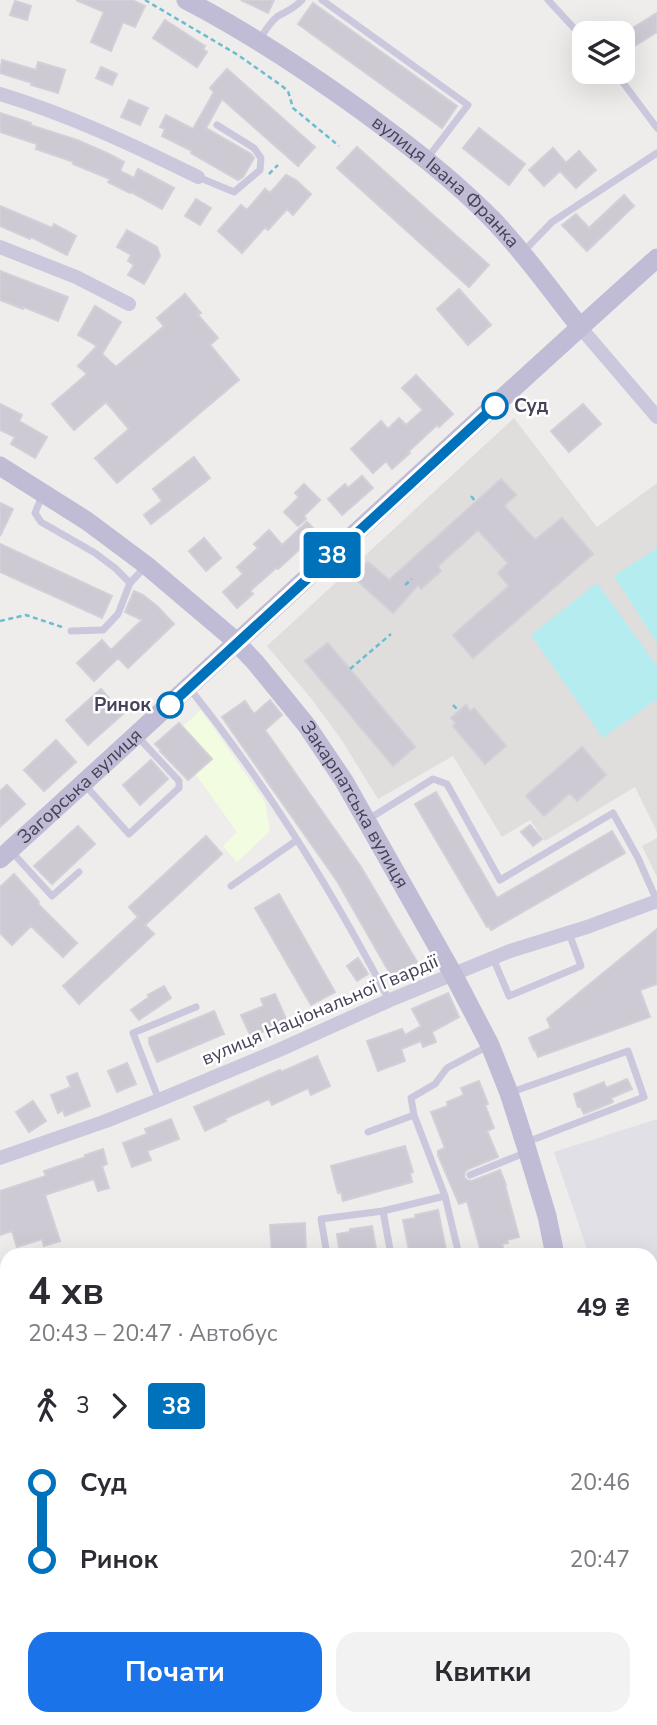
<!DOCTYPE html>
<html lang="uk">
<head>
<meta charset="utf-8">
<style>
	:root { --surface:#fff; --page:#f2f2f3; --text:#2b2b33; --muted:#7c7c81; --accent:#1a73e8 }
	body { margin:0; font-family:"Nunito Sans",sans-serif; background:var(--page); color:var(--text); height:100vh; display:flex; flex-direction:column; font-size:26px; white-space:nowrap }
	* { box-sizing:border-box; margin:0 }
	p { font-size:23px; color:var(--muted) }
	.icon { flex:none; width:38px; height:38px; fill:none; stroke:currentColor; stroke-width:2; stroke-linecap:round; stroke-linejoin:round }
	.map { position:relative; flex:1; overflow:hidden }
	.side { position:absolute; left:0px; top:1248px; width:658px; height:478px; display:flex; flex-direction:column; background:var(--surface); border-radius:21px 21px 0 0; box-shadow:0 7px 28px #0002 }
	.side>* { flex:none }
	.badge { padding:0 14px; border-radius:5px; font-size:24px; line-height:46px }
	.fabs { position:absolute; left:572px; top:21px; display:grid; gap:14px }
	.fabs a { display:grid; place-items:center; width:63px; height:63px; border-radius:14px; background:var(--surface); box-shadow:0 7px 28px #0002; font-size:35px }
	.map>.badge { position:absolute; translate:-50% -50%; box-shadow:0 0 0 4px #fff }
	.legs { display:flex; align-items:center; gap:10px; height:77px; padding:0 28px; font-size:23px }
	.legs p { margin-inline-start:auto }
	.overview { display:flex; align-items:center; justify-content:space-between; height:119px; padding:0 28px }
	h1 { font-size:38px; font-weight:700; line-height:52px }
	.primary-button { display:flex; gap:14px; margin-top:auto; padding:14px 28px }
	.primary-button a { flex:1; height:80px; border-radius:21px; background:var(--accent); color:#fff; font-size:28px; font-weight:700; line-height:80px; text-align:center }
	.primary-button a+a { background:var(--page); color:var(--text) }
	ul { padding:0 28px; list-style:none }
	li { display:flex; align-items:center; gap:24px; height:77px; font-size:26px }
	li i { display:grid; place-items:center; width:10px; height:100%; margin:0 9px; background:currentColor }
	li i::after { content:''; width:18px; height:18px; margin:-9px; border:5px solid; border-radius:50%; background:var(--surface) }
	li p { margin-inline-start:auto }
	li:first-child i { background:linear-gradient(#0000 50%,currentColor 0) }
	li:last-child i { background:linear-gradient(currentColor 50%,#0000 0) }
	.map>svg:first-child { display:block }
	.commercial { fill:#f2fce1 }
	.education { fill:#dfdedd }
	.airport { fill:#e2e0e7 }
	.green { fill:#b5ecf0 }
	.building { fill:#cdcad4; stroke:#d2cfd8; stroke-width:2 }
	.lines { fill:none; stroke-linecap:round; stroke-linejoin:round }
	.path { stroke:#6cbdd0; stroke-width:2.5; stroke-dasharray:5 3.5; stroke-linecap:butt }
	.lane { stroke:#cbc8dd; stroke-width:7 }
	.street { stroke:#cbc8dd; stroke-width:14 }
	.secondary { stroke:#c1bcd6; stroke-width:19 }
	.line-1-casing { stroke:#fff; stroke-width:16 }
	.line-1 { stroke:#0072bc; stroke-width:10 }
	.stop-1-dot { fill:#fff; stroke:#0072bc; stroke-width:3.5 }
	.labels { text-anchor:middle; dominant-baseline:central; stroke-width:5; stroke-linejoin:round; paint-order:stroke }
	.street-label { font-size:19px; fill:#464359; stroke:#fff }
	.stop-label { font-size:19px; font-weight:bold; fill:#464359; stroke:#fff; text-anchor:start }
</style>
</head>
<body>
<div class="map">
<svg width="657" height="1725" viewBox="0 0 657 1725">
	<rect width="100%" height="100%" fill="#eeedeb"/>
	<path class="commercial" d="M201 710 265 802 270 831 237 862 223 846 237 832 170 738Z"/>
	<path class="education" d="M514 418 597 527 657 483V832L635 787 545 841 530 820 502 837 453 756 378 799 341 739 310 697 267 646Z
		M657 838V877L642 846Z
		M4 1355 7 1366V1605L0 1603V1356Z"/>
	<path class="airport" d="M657 1119V1437L651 1439V1255H589L554 1152Z"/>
	<path class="green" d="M657 548V643L614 576Z
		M597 583 657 666V699L603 738 531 635Z"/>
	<path class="building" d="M76 0H132L145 6 135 27 123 22 111 51 91 42 104 12Z
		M241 0H274L268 13Z
		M15 1 31 6 27 20 10 15Z
		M313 3 457 106 442 128 298 24Z
		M657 13V32L628 50 623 43V34Z
		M165 20 205 46 203 49 207 52 197 67 153 38Z
		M2 60 36 70 38 62 65 70 58 93 31 85 32 83 0 73Z
		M101 67 117 74 112 85 96 78Z
		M227 69 315 147 298 166 222 99 206 128 251 154 254 158 243 177 238 180 191 153 192 151 162 136 165 129 160 127 166 115 193 129 214 92 210 88Z
		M129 100 148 108 140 125 121 117Z
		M0 113 31 123 30 125 77 140 109 154 124 162 120 171 134 178 138 169 174 188 162 209 131 192 130 193 108 182 110 179 73 164 74 162 36 149 37 144 0 132Z
		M479 128 525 164 509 185 463 148Z
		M357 147 489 265 469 287 337 168Z
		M553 148 566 163 579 151 596 170 576 188 560 171 544 186 529 170Z
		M286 175 296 180 311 194 293 215 287 209 268 230 265 227 242 253 218 231 241 205 247 210 265 189 270 193Z
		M624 195 634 206 587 251 562 225 576 214 589 228Z
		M196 199 211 208 200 225 185 216Z
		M0 206 52 228 54 224 76 236 67 255 31 237 30 239 0 226Z
		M127 230 157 247 160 256 144 284 128 275 134 265 128 261 131 255 117 247Z
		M0 271 68 297 58 321 24 307 23 309 0 300Z
		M459 289 491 325 468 345 437 309Z
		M185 294 201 313 198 315 218 338 210 345 239 380 117 483 95 458 129 429 106 402 74 430 52 404 87 374 78 366 97 346 78 335 95 306 121 322 102 354 116 367 164 326 157 318Z
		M416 375 453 414 439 427 437 425 408 452 410 453 392 469 386 461 373 473 351 449 381 421 388 429 399 418 406 425 423 410 402 388Z
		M0 404 22 415 19 421 47 437 35 458 11 444 15 437 0 430Z
		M583 404 601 424 569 452 551 431Z
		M194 457 210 478 151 524 144 515 162 501 153 489Z
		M362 476 373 488 342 515 328 499 345 484 348 488Z
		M501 479 516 495 504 506 535 540 562 518 593 554 473 658 453 635 509 586 498 573 508 563 478 530 438 566 441 571 421 589 418 585 393 613 354 578 368 562 389 580Z
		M304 484 320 500 304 516 306 519 298 526 284 512 299 497 295 493Z
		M0 503 13 509 0 536Z
		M307 522 320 535 304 550 302 547 278 569 276 568 250 591 253 594 237 608 223 592 243 574 237 567 258 548 254 544 269 530 282 545Z
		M204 538 221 558 206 571 189 551Z
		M0 544 112 596 102 618 0 572Z
		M134 591 143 595 157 606 174 624 128 668 118 658 94 681 77 663 102 640 111 650 142 620 125 612Z
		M328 643 415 747 393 766 305 661Z
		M101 689 123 714 88 745 66 720Z
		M270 700 282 715 265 730 361 867 417 962 392 977 337 881 222 717 245 701 254 714Z
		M466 705 470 711 474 708 506 746 485 764 453 726 456 723 451 718Z
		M179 723 212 759 188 780 160 751 161 750 155 744Z
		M56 740 76 762 44 791 24 770Z
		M582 747 606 775 577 801 570 793 544 816 526 796Z
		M151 760 168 779 140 805 123 785Z
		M7 785 25 804 0 827V791Z
		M436 792 497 898 612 831 625 853 491 930 489 926 487 927 415 804Z
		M530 825 542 839 533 846 521 832Z
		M78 826 95 844 52 884 34 866Z
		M206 836 222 854 145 925 154 934 79 1004 63 986 138 917 129 907Z
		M14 874 39 902 38 904 77 943 63 957 31 926 12 945 0 933V887Z
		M279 894 335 992 311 1005 255 908Z
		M657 929V984L640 990 650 1017 538 1057 535 1049 534 1050 529 1038 551 1028 547 1019Z
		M358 958 368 974 357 981 347 966Z
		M164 986 171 998 139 1020 131 1010 149 997 148 995Z
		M448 993 459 1017 432 1032 436 1042 423 1047 421 1041 401 1049 405 1061 378 1071 367 1041 402 1029 405 1035 421 1026 412 1009Z
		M275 994 287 1021 251 1037 241 1015 264 1006 261 999Z
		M214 1011 224 1034 157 1062 149 1043V1038Z
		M317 1056 330 1086 311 1095 308 1088 272 1105 269 1099 224 1119 226 1121 205 1131 194 1107 280 1070 281 1072Z
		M127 1063 136 1084 117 1092 108 1071Z
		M77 1073 90 1106 65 1116 63 1110 58 1113 51 1095 71 1087 67 1077Z
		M627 1079 632 1089 611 1098 613 1102 584 1114 580 1106 578 1107 574 1094 604 1082 606 1088Z
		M479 1081 488 1104 485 1105 494 1128 487 1131 498 1157 468 1169 465 1172 464 1177 467 1180 472 1181 500 1170 506 1185H505L519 1237 507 1240 508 1243 502 1244 505 1255H482L467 1201 459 1204 438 1155V1151L445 1148 431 1112 448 1106 447 1102 464 1095 461 1088Z
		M33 1101 46 1121 29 1132 16 1112Z
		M171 1119 179 1139 147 1151 151 1160 132 1167 123 1143 147 1134 145 1129Z
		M405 1146 413 1172 410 1173 412 1182 343 1201 341 1192 338 1193 331 1166Z
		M103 1149 107 1164 102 1166 109 1188 98 1191 94 1179 45 1195 60 1241 44 1246 42 1239 17 1247 12 1231 0 1235V1191L46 1176 44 1171 86 1157 85 1155Z
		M438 1210 447 1255H410L403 1220 416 1218 415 1215Z
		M305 1223 306 1255H272L270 1225Z
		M372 1226 377 1255H340L337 1234 350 1232V1229Z"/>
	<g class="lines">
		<path class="path" d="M145 0 238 55 282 86 288 91 293 108 339 146
			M269 174 278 165
			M471 496 476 502
			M405 585 412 579
			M0 621 26 615 62 627
			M350 669 391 634
			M453 705 459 711
			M261 1725 262 1718"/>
		<path class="lane" d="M322 0 468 105 426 160
			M548 0 584 39
			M260 39C265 31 270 22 278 16 287 11 295 8 302 0
			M615 72 657 128
			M198 177 234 192 260 170 261 158 254 148 217 125
			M523 252 552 222 657 153
			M42 496 35 513 41 522 95 553 115 568 130 583
			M71 631 103 630 118 614 130 583 146 566
			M190 689C266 784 333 892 389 1000
			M85 785 129 834 179 788V781L137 736
			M367 820 433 779 447 784 500 880 613 813 638 858 657 901
			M11 851 52 896 79 872
			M231 886 297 840
			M493 958 509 996 581 966 569 933
			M509 1093 628 1051 644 1097 527 1142
			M159 1100 133 1033 196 1007
			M368 1132 414 1115
			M470 1175 527 1152
			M383 1211 391 1255
			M327 1255 321 1219 383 1211 445 1196
			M459 1255 445 1196 414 1115 411 1098 435 1084 447 1068 490 1045
			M176 1718 209 1725
			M399 1718 431 1725"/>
		<path class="street" d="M0 94C69 115 133 145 198 177
			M0 247 76 277 129 304
			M580 327 657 417
			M0 1158 106 1121 159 1100 279 1050 390 1000 510 951 587 927 657 901
			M0 1289 7 1305
			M285 1725 287 1718"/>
		<g class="secondary">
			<path id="s1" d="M186 0C248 32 305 70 362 111 407 144 453 179 493 220 525 253 551 291 580 327"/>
			<path id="s2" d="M0 466 87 521 146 565 231 637 255 662 307 726 344 781 453 974 490 1045 509 1093 525 1143 547 1216 555 1255"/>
			<path id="s3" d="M0 859C220 660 436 456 657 258"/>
			<path d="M0 1625 7 1626"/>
			<path d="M499 1718 533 1725"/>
		</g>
	</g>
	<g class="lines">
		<defs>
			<path id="line-1" d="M170 705 495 406"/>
		</defs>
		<use href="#line-1" class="line-1-casing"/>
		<use href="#line-1" class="line-1"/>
	</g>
	<g class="stop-1-dot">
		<circle cx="495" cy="406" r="12"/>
		<circle cx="170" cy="705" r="12"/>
	</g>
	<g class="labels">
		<g class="street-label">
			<text stroke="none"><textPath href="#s1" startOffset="318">вулиця Івана Франка</textPath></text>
			<text stroke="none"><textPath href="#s3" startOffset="108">Загорська вулиця</textPath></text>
			<text stroke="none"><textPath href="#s2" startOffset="497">Закарпатська вулиця</textPath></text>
			<text transform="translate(320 1010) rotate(-23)">вулиця Національної Гвардії</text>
		</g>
		<g class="stop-label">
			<text x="514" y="406">Суд</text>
			<text x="151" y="705" text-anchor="end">Ринок</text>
		</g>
	</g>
</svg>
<div class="fabs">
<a><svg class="icon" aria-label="layers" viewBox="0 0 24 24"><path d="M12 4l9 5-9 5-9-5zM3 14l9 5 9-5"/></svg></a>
</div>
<b class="badge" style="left:332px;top:555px;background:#0072bc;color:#fff">38</b>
<section class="side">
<div class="overview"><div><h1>4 хв</h1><p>20:43 – 20:47 · Автобус</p></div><b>49 ₴</b></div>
<div class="legs"><svg class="icon" aria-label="walk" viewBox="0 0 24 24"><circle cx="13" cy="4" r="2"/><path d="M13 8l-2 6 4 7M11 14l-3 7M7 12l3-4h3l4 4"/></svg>3<svg class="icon" aria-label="forward" viewBox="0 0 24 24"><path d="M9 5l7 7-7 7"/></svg><b class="badge" style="background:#0072bc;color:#fff">38</b></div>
<ul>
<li><i style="color:#0072bc"></i><b>Суд</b><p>20:46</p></li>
<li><i style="color:#0072bc"></i><b>Ринок</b><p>20:47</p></li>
</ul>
<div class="primary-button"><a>Почати</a><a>Квитки</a></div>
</section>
</div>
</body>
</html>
